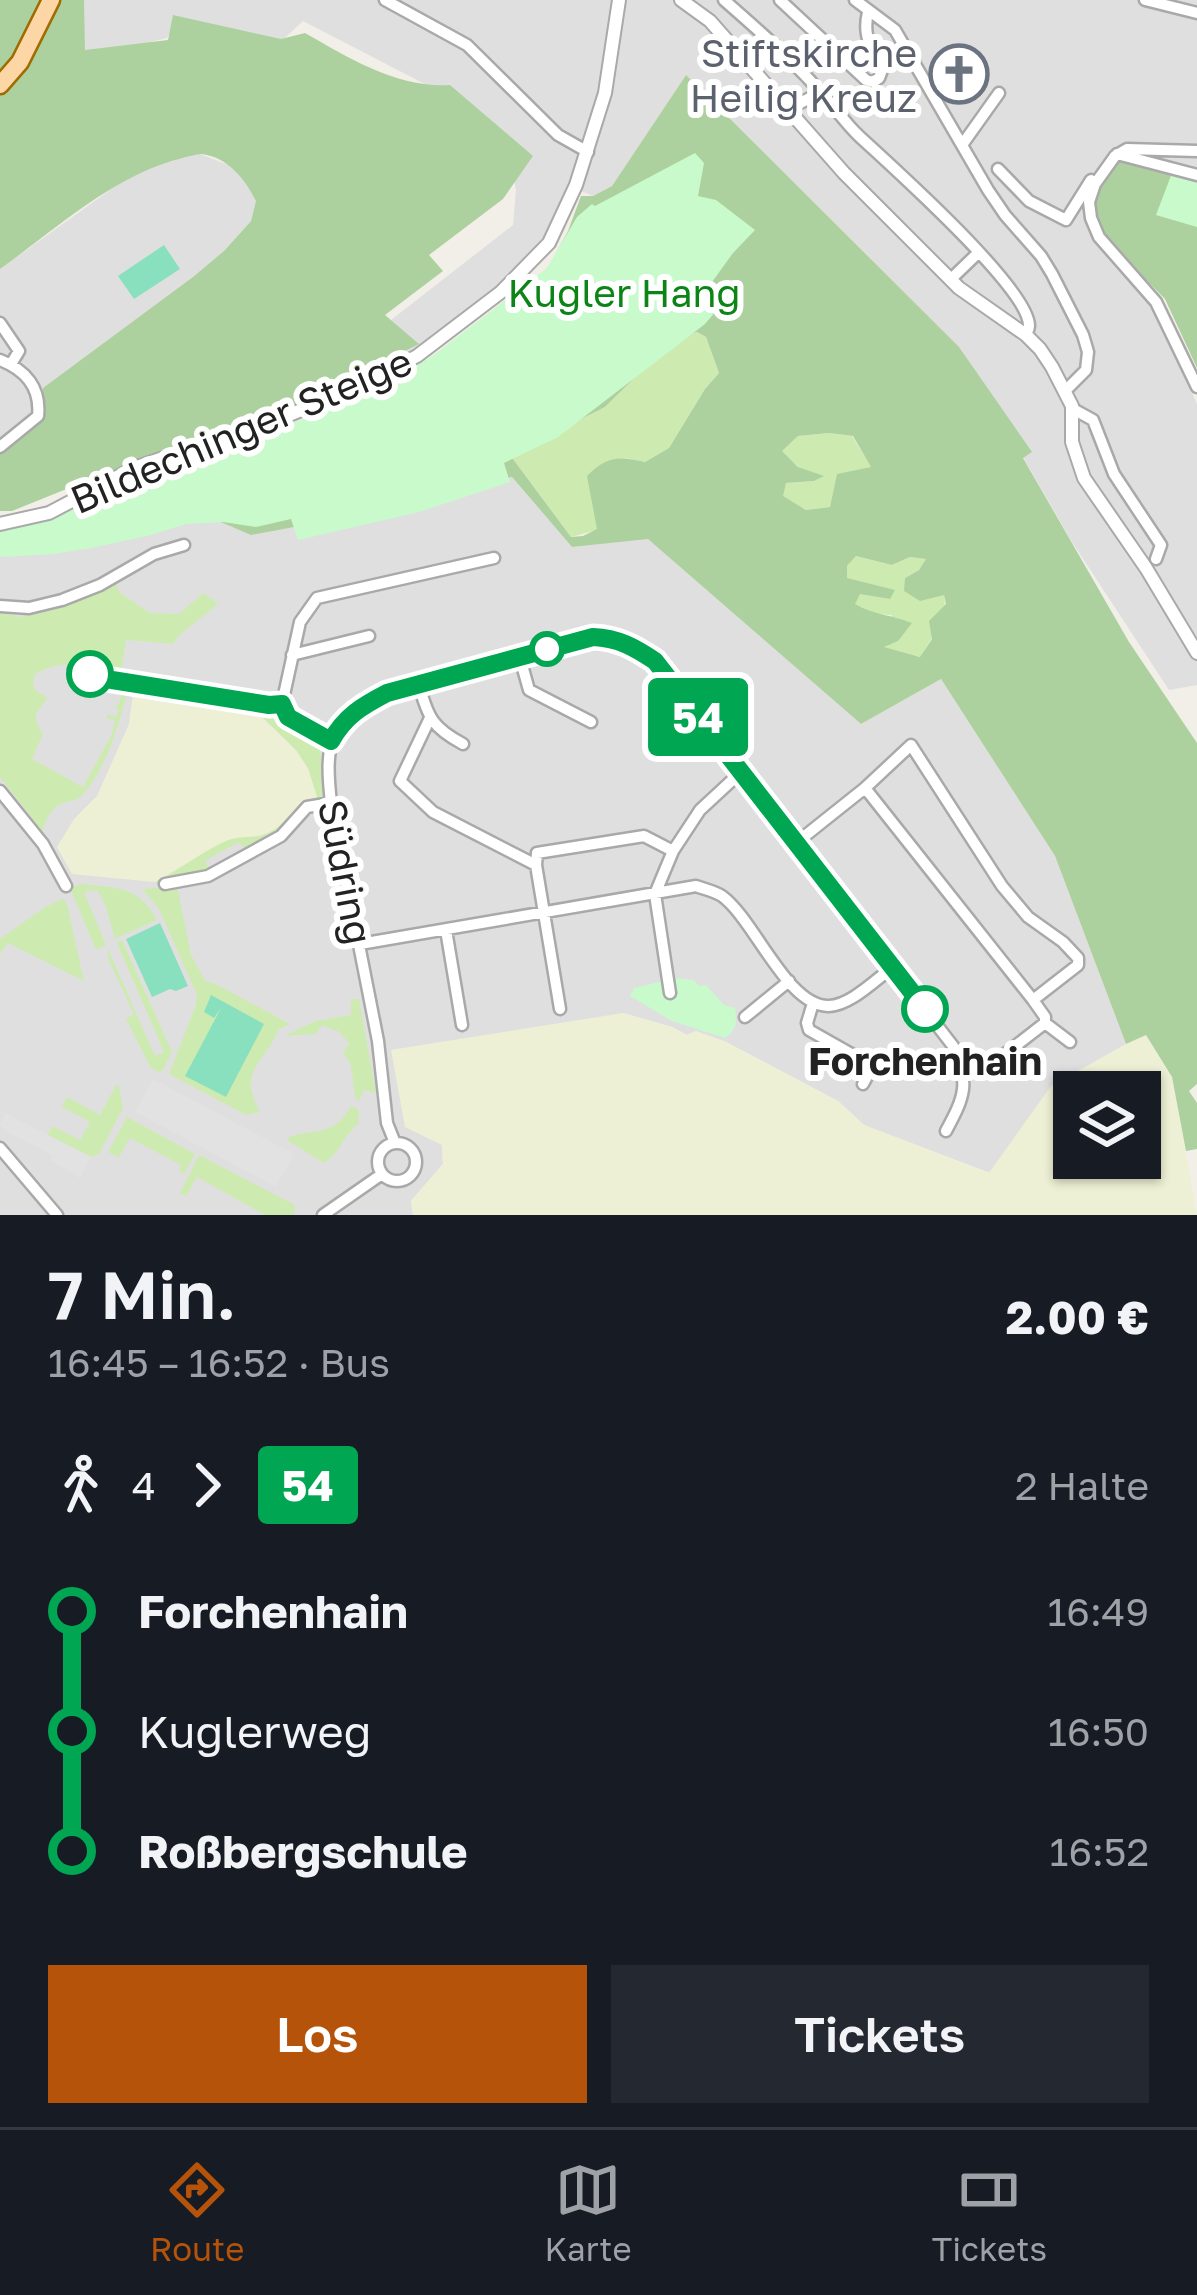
<!DOCTYPE html>
<html lang="de">
<head>
<meta charset="utf-8">
<style>
	:root { --surface:#171b24; --page:#242831; --text:#f1f3f6; --muted:#9ea1a6; --line:#363941; --accent:#b45309 }
	body { margin:0; font-family:"Golos Text",sans-serif; background:var(--page); color:var(--text); height:100vh; display:flex; flex-direction:column; font-size:45px; white-space:nowrap }
	* { box-sizing:border-box; margin:0 }
	p { font-size:39px; color:var(--muted) }
	.icon { flex:none; width:66px; height:66px; fill:none; stroke:currentColor; stroke-width:2; stroke-linecap:round; stroke-linejoin:round }
	.map { position:relative; height:1215px; overflow:hidden }
	.sheet { display:flex; flex-direction:column; background:var(--surface); flex:1 }
	.sheet>* { flex:none }
	.badge { padding:0 24px; border-radius:9px; font-size:42px; line-height:78px }
	.fabs { position:absolute; left:1053px; top:1071px; display:grid; gap:24px }
	.fabs a { display:grid; place-items:center; width:108px; height:108px; border-radius:0px; background:var(--surface); box-shadow:0 3px 9px #0004; font-size:60px }
	.map>.badge { position:absolute; translate:-50% -50%; box-shadow:0 0 0 6px #fff }
	.legs { display:flex; align-items:center; gap:18px; height:132px; padding:0 48px; font-size:39px }
	.legs p { margin-inline-start:auto }
	.headline { display:flex; align-items:center; justify-content:space-between; height:204px; padding:0 48px }
	h1 { font-size:66px; font-weight:600; line-height:90px }
	.cta { display:flex; gap:24px; margin-top:auto; padding:24px 48px }
	.cta a { flex:1; height:138px; border-radius:0px; background:var(--accent); color:#fff; font-size:48px; font-weight:600; line-height:138px; text-align:center }
	.cta a+a { background:var(--page); color:var(--text) }
	ul { padding:0 48px; list-style:none }
	li { display:flex; align-items:center; gap:42px; height:120px; font-size:45px }
	li i { display:grid; place-items:center; width:18px; height:100%; margin:0 15px; background:currentColor }
	li i::after { content:''; width:30px; height:30px; margin:-15px; border:9px solid; border-radius:50%; background:var(--surface) }
	li p { margin-inline-start:auto }
	li:first-child i { background:linear-gradient(#0000 50%,currentColor 0) }
	li:last-child i { background:linear-gradient(currentColor 50%,#0000 0) }
	.tabs { display:flex; justify-content:space-around; align-items:center; height:168px; border-top:3px solid var(--line); background:var(--surface); font-size:33px; color:var(--muted) }
	.tabs a { display:grid; justify-items:center; gap:6px }
	.tabs .active { color:var(--accent) }
	.map>svg:first-child { display:block }
	.residential { fill:#e0dfdf }
	.farmland { fill:#eef0d5; fill-rule:evenodd }
	.grass { fill:#cdebb0 }
	.forest { fill:#add19e; fill-rule:evenodd }
	.park { fill:#c8facc }
	.pitch { fill:#88e0be }
	.parking { fill:#e2e2e2 }
	.lines { fill:none; stroke-linecap:round; stroke-linejoin:round }
	.minor-casing { stroke:#a9a9a9; stroke-width:15 }
	.tertiary-casing { stroke:#a9a9a9; stroke-width:16 }
	.primary-casing { stroke:#a06b00; stroke-width:21 }
	.minor { stroke:#fff; stroke-width:10 }
	.tertiary { stroke:#fff; stroke-width:12 }
	.primary { stroke:#fcd6a4; stroke-width:16 }
	.line-1-casing { stroke:#fff; stroke-width:27 }
	.line-1 { stroke:#00a651; stroke-width:18 }
	.stop-1-dot { fill:#fff; stroke:#00a651; stroke-width:6 }
	.labels { text-anchor:middle; dominant-baseline:central; stroke-width:12; stroke-linejoin:round; paint-order:stroke }
	.worship-label { font-size:39px; fill:#5b616d; stroke:#fff; text-anchor:end }
	.park-label { font-size:39px; fill:#0c8416; stroke:#fff }
	.street-label { font-size:39px; fill:#222; stroke:#fff }
	.stop-label { font-size:39px; font-weight:bold; fill:#222; stroke:#fff }
</style>
</head>
<body>
<div class="map">
<svg width="1197" height="1215" viewBox="0 0 1197 1215">
	<rect width="100%" height="100%" fill="#f2efe9"/>
	<path class="residential" d="M82 0H1197V169L1117 148 1083 201 1088 229 1099 246 1151 302 1197 404V685L1169 690 1072 542 1023 457 1031 453 686 75 612 186 593 196 571 187 553 227 536 255 501 285 421 346 388 363 373 334 513 225 516 190 509 153 444 94 303 21 275 47 177 21 167 38 83 58Z
		M200 154 231 166 247 182 257 201 251 221 224 251 42 421 0 453V269L128 177 163 163Z
		M512 477 572 547 648 538 861 724 941 679 1055 856 1126 1044 1052 1086 990 1173 864 1125 838 1101 724 1041 687 1035 672 1027 623 1013 442 1144 443 1164 411 1201 413 1215H0V552L186 507 342 518Z"/>
	<path class="farmland" d="M134 686 254 709 296 750 308 768 318 797 299 807 274 831 257 837 232 839 179 871 155 882 72 874 57 847 74 819 97 796 129 724Z
		M623 1013 672 1027 686 1035 696 1031 724 1041 838 1101 864 1125 989 1173 1051 1086 1145 1034 1172 1077 1197 1215H413L411 1201 443 1164 442 1145 405 1127 391 1050ZM1074 1092H1140V1158H1074Z"/>
	<path class="grass" d="M697 332 706 337 719 373 705 389 669 448 645 462 625 458 597 530 571 537 510 455 605 407 675 338Z
		M829 433 852 436 872 468 838 474 830 507 806 510 782 496 786 483 814 481 781 451 798 436Z
		M856 556 892 565 910 557 927 559 919 570 905 578 944 595C949 618 930 638 921 657L882 647 892 615 873 614 854 605 859 593 890 599 847 578V566Z
		M116 583 119 592 150 613 179 614 203 593 218 603C204 618 183 628 173 644L126 640 121 674C87 669 67 656 35 674L33 683 35 690 48 698C36 711 31 718 43 734L32 759 83 787 112 734 115 721 106 717 108 714 115 717 119 711 115 708 120 701 121 690 128 689C119 724 108 765 84 793 77 802 68 800 59 805 47 812 44 826 41 838L29 814 0 777V612L20 617 64 604Z
		M254 709 275 712 292 728 317 741 321 753 322 799C290 813 282 836 245 849L239 842 205 861 209 868 207 872 164 883 155 882C178 871 211 845 232 839 245 835 258 839 270 832 287 823 298 808 317 797L308 768 296 750Z
		M81 884C117 888 138 885 157 920L115 939 105 904 97 890 84 892 106 945 96 950 70 888Z
		M177 886 191 955 206 982 214 983 290 1024 278 1030C266 1063 236 1069 260 1112L246 1115 169 1074 196 1005 197 995 159 909 142 889Z
		M63 899 67 904 84 981 8 943 0 954V939L45 907Z
		M122 940 172 1052 163 1070 159 1072 151 1068 126 1019 134 1014 109 961 107 947 155 1056 164 1052 117 943Z
		M351 999H359L376 1093 364 1090 359 1101 355 1098 351 1065 343 1053 349 1043 339 1032 322 1025 316 1034 284 1036 316 1021 351 1015Z
		M116 1085 119 1086 123 1108 99 1154 91 1157 48 1135 52 1126 80 1140 90 1122 62 1107 67 1097 100 1115Z
		M351 1106 358 1109 359 1123C341 1138 343 1150 324 1163L288 1141 287 1138C312 1127 333 1139 351 1106Z
		M127 1117 195 1154 184 1174 179 1171 181 1165 130 1138 119 1157 108 1152Z
		M199 1155 295 1205 294 1215H265L197 1177 186 1196 180 1193Z"/>
	<path class="forest" d="M0 0H84L85 50 168 40 173 15 281 39 305 33C349 58 397 88 450 85L533 156 503 199 429 255 443 271 385 315 419 344 288 409 183 442 12 511H0V453L42 421 43 388 193 277 224 251 251 221 256 201C245 179 228 157 201 154 199 154 186 157 183 158 115 174 56 229 0 269Z
		M686 75 959 347 1032 452 1023 458 1129 642 1197 743V1084L1189 1091 1197 1103V1149L1186 1151 1172 1077 1146 1035 1126 1044 1055 856 941 679 861 724 648 539 572 547 512 477 342 518 251 535 186 507 28 528 399 384 521 300 551 263 568 231 581 196H593L612 186ZM697 332 706 337 719 373 705 389 669 448 645 462C618 456 607 456 587 476L597 529 583 536 571 537 510 455 605 407 675 338ZM829 433 853 436 871 467 837 474 830 507 806 510 783 496 786 483 814 481 824 476 798 467 782 451 798 436ZM856 556 892 565 910 557 926 559 919 570 905 578 904 591 920 601 944 595 946 604 929 621 932 639 920 657 884 647 898 641 912 623C892 615 874 615 855 604L860 594 890 599 895 590 847 578V566Z
		M1123 151 1197 176V368L1165 299 1110 243 1102 233 1095 213 1096 183Z"/>
	<path class="park" d="M695 153 704 163 698 196 716 200 755 230 733 253 699 300 717 310 705 324 558 437 504 463 510 482 419 512 298 540 291 519 256 527 223 522 186 524 151 535 91 548 53 554 0 557V530L40 522 132 479 178 461 301 420 390 381 435 354 547 268 577 217 592 204 595 206Z
		M1172 173 1197 182V227L1156 215Z
		M676 978 693 980 700 986 706 985 724 1005 735 1008C737 1021 737 1030 725 1038L672 1021 630 996 634 988Z"/>
	<path class="pitch" d="M164 245 180 269 134 299 118 276Z
		M160 923 188 986 176 991 170 989 152 997 126 939Z
		M211 995 264 1024 226 1097 185 1076 221 1008 214 1018 204 1012Z"/>
	<path class="parking" d="M153 1079 294 1154 276 1187 135 1112Z
		M5 1113 91 1157 80 1178 51 1161 52 1155 7 1132 0 1125Z"/>
	<g class="lines">
		<defs>
			<path id="minor" d="M385 0 467 45 558 135 588 152
				M724 0C756 28 788 56 817 88 832 103 844 122 859 136 890 165 1030 289 1029 326 1029 329 1027 332 1026 335
				M780 0 866 80 873 82 879 78 882 70C872 47 862 38 868 12
				M855 0 895 30 988 190 1005 215 1041 256 1052 274 1083 335 1088 352 1086 370 1066 390
				M1145 0 1197 13
				M789 109 821 92
				M962 145 999 93
				M1197 151 1127 149 1115 156 1095 184 1089 202 1091 218 1099 237 1156 302 1197 387
				M1117 154 1197 175
				M998 169 1029 201 1066 220 1091 180
				M951 279 978 253
				M0 323 19 351 11 364
				M0 360C26 370 41 388 38 416L0 447
				M1073 409 1093 420 1114 474 1161 545 1156 559
				M0 606 29 608 62 600 100 585 154 554 184 545
				M292 655 369 636
				M520 658 529 690 591 722
				M74 669 112 680 269 705 282 704C291 724 311 734 331 741
				M419 685C428 718 433 728 463 744
				M282 704 300 622 317 598 494 558
				M430 718 400 781 433 812 536 865 537 853 644 836 673 851
				M865 788 911 745 1002 886 1028 917 1063 942 1078 958V965L1033 1000
				M0 791 43 844 66 886
				M796 843 865 788 1033 1000 1045 1017V1023L1070 1042
				M536 865 560 1009
				M165 884 208 876 281 836 307 807 331 803
				M446 930 462 1025
				M360 944 696 886C704 889 714 891 722 896 755 920 787 1007 829 1006 851 1005 875 980 892 968
				M670 993 655 894 673 851 700 810 741 772
				M813 1003 807 1023 809 1030 862 1060 871 1069 863 1084
				M745 1017 789 981
				M964 1070 987 1068 1045 1023
				M395 1143 387 1123 378 1041 331 803C324 741 329 722 387 693L593 637C618 638 634 647 655 661L953 1046C970 1083 965 1096 946 1131
				M378 1162a19 19 0 1 1 38 0a19 19 0 1 1-38 0Z
				M0 1148 57 1215
				M323 1215 382 1174"/>
			<path id="tertiary" d="M681 0 710 21 844 173 959 288 1026 335 1040 349 1052 367 1072 406V442L1084 478 1146 568 1197 653
				M0 524 49 513 134 468 289 415 355 388 417 356 501 292 549 243 576 185 605 93 619 0"/>
			<path id="primary" d="M0 85 20 62 51 0"/>
		</defs>
		<use href="#minor" class="minor-casing"/>
		<use href="#tertiary" class="tertiary-casing"/>
		<use href="#primary" class="primary-casing"/>
		<use href="#minor" class="minor"/>
		<use href="#tertiary" class="tertiary"/>
		<use href="#primary" class="primary"/>
	</g>
	<g class="lines">
		<defs>
			<path id="line-1" d="M90 674 112 680 269 705 282 704 288 717 331 741C345 716 362 706 387 693L593 637C618 638 634 647 655 661L925 1009"/>
		</defs>
		<use href="#line-1" class="line-1-casing"/>
		<use href="#line-1" class="line-1"/>
	</g>
	<defs>
		<symbol id="church-ring" viewBox="-11 -11 22 22"><circle r="9.5" fill="#fff" stroke="#6b7280" stroke-width="1.5"/><path d="M-1.2-6h2.4v3.5h3.3v2.4h-3.3V6h-2.4V-.1h-3.3v-2.4h3.3Z" fill="#6b7280"/></symbol>
	</defs>
	<g fill-rule="evenodd">
		<use href="#church-ring" x="926" y="41" width="66" height="66"/>
	</g>
	<g class="stop-1-dot">
		<circle cx="547" cy="649" r="15"/>
		<circle cx="90" cy="674" r="21"/>
		<circle cx="925" cy="1009" r="21"/>
	</g>
	<g class="labels">
		<g class="worship-label">
			<text x="917" y="52">Stiftskirche<tspan x="917" dy="45">Heilig Kreuz</tspan></text>
		</g>
		<g class="park-label">
			<text x="624" y="292">Kugler Hang</text>
		</g>
		<g class="street-label">
			<text transform="translate(241 430) rotate(-23)">Bildechinger Steige</text>
			<text transform="translate(346 872) rotate(79)">Südring</text>
		</g>
		<g class="stop-label">
			<text x="925" y="1060">Forchenhain</text>
		</g>
	</g>
</svg>
<div class="fabs">
<a><svg class="icon" aria-label="layers" viewBox="0 0 24 24"><path d="M12 4l9 5-9 5-9-5zM3 14l9 5 9-5"/></svg></a>
</div>
<b class="badge" style="left:698px;top:717px;background:#00a651;color:#fff">54</b>
</div>
<section class="sheet">
<div class="headline"><div><h1>7 Min.</h1><p>16:45 – 16:52 · Bus</p></div><b>2.00 €</b></div>
<div class="legs"><svg class="icon" aria-label="walk" viewBox="0 0 24 24"><circle cx="13" cy="4" r="2"/><path d="M13 8l-2 6 4 7M11 14l-3 7M7 12l3-4h3l4 4"/></svg>4<svg class="icon" aria-label="forward" viewBox="0 0 24 24"><path d="M9 5l7 7-7 7"/></svg><b class="badge" style="background:#00a651;color:#fff">54</b><p>2 Halte</p></div>
<ul>
<li><i style="color:#00a651"></i><b>Forchenhain</b><p>16:49</p></li>
<li><i style="color:#00a651"></i><span>Kuglerweg</span><p>16:50</p></li>
<li><i style="color:#00a651"></i><b>Roßbergschule</b><p>16:52</p></li>
</ul>
<div class="cta"><a>Los</a><a>Tickets</a></div>
</section>
<nav class="tabs">
<a class="active"><svg class="icon" aria-label="directions" viewBox="0 0 24 24"><path d="M12 3l9 9-9 9-9-9zM9 14v-3h6M13 9l2 2-2 2"/></svg>Route</a>
<a><svg class="icon" aria-label="map" viewBox="0 0 24 24"><path d="M3 6l6-2 6 2 6-2v14l-6 2-6-2-6 2zM9 4v14M15 6v14"/></svg>Karte</a>
<a><svg class="icon" aria-label="tickets" viewBox="0 0 24 24"><path d="M3 7h18v10H3zM15 7v10"/></svg>Tickets</a>
</nav>
</body>
</html>
